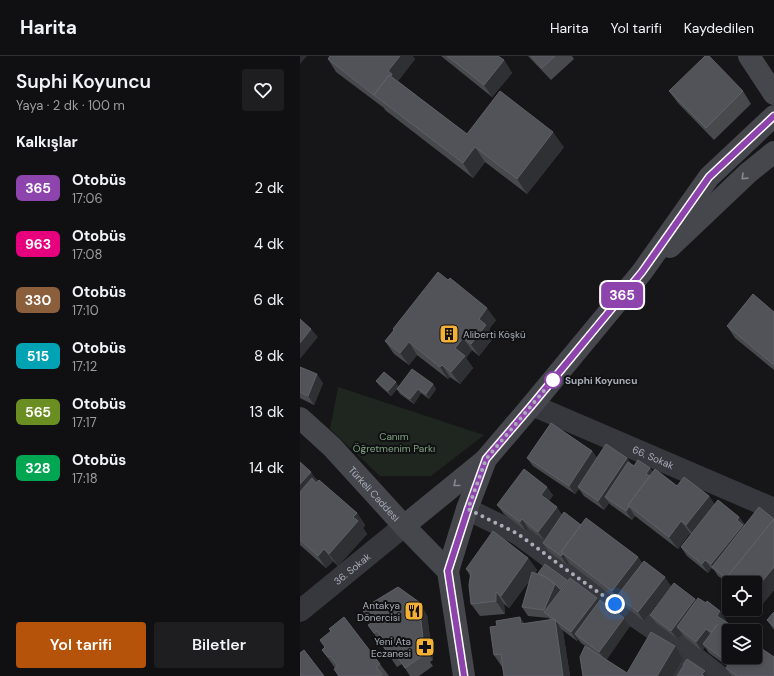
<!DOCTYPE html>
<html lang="tr">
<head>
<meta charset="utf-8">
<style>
	:root { --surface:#101012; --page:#1e1e20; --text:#f1f3f6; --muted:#9c9d9f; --line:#303032; --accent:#b45309 }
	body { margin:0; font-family:"DM Sans",sans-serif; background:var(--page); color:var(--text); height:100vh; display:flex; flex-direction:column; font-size:15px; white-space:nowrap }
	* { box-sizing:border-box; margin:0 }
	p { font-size:13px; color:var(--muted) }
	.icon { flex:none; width:22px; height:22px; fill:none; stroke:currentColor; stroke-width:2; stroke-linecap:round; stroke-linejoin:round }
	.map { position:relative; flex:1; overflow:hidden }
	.sheet { display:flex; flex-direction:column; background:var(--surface); width:300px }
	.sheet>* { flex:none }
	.badge { padding:0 8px; border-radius:6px; font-size:14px; line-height:26px }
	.controls { position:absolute; left:422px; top:520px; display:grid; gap:8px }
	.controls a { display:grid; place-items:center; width:40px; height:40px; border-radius:4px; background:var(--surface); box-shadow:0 2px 6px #0003,0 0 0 1px var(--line); font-size:20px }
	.you { position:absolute; width:20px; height:20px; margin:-10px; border:3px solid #fff; border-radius:50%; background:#1a73e8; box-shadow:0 0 0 6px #1a73e833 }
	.map>.badge { position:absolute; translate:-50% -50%; box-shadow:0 0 0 2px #fff }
	h2 { padding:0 16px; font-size:15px; line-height:36px }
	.round { display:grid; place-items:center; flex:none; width:42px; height:42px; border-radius:4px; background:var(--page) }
	.head { display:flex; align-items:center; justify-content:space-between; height:68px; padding:0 16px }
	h1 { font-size:19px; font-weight:600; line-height:30px }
	.action { display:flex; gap:8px; margin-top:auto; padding:8px 16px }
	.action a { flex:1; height:46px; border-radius:4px; background:var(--accent); color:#fff; font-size:16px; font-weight:600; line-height:46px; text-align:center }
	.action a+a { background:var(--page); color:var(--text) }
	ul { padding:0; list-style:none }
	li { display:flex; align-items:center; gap:12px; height:56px; padding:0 16px }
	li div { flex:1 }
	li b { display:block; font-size:15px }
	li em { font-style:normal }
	li .badge { min-width:44px; font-weight:700; text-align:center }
	header { display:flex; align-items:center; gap:24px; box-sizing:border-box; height:56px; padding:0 20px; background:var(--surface); border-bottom:1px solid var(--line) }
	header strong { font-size:19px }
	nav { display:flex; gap:22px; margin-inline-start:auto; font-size:14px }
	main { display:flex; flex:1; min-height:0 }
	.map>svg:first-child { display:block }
	.park { fill:#1e261f }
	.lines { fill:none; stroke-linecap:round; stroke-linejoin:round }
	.street { stroke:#37383d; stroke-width:22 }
	.secondary { stroke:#45474d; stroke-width:22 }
	.wall { fill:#47494d }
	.shaded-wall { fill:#2f3033 }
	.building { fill:#525359; stroke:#5f6168 }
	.oneway { stroke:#858993 }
	.line-casing { stroke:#fff; stroke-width:9 }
	.line { stroke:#8e44ad; stroke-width:6 }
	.walk { stroke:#a8adb8; stroke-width:4; stroke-dasharray:0 7.2 }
	.stop-dot { fill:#fff; stroke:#8e44ad; stroke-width:2 }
	.labels { text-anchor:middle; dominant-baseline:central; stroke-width:4; stroke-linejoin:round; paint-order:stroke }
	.poi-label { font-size:10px; fill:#a8adb8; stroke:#111113; text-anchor:end }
	.stop-label { font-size:10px; font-weight:bold; fill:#a8adb8; stroke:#111113; text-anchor:start }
	.park-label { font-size:10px; fill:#7fa381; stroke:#111113 }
	.street-label { font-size:10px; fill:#a8adb8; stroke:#111113 }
</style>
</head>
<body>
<header>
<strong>Harita</strong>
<nav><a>Harita</a><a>Yol tarifi</a><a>Kaydedilen</a></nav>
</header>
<main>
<section class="sheet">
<div class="head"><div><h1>Suphi Koyuncu</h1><p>Yaya · 2 dk · 100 m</p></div><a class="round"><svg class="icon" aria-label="heart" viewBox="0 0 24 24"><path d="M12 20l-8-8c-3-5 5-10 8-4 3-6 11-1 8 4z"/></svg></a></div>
<h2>Kalkışlar</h2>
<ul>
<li><span class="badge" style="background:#8e44ad;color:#fff">365</span><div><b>Otobüs</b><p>17:06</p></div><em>2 dk</em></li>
<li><span class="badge" style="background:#e6007e;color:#fff">963</span><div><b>Otobüs</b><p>17:08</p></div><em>4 dk</em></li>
<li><span class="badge" style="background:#8b5e3c;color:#fff">330</span><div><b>Otobüs</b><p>17:10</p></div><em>6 dk</em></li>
<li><span class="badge" style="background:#00a3b4;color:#fff">515</span><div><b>Otobüs</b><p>17:12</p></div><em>8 dk</em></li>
<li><span class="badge" style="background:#6b8e23;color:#fff">565</span><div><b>Otobüs</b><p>17:17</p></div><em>13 dk</em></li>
<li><span class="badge" style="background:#00a651;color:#fff">328</span><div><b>Otobüs</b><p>17:18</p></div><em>14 dk</em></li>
</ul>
<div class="action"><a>Yol tarifi</a><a>Biletler</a></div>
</section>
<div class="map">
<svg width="474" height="620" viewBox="0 0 474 620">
	<rect width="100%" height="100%" fill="#161618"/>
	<path class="park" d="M38 331 184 379 131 420H80L30 373Z"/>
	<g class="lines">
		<g class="street">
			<path id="s1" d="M232 349 474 453"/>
			<path d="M167 453 218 478 264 512 393 600 381 620"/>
			<path id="s2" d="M0 555 104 470"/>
			<path d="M393 600 419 620"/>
		</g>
		<g class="secondary">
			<path d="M449 0 474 38"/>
			<path d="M370 191 448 117 474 96"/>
			<path id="s3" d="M0 362 32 391 104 470 148 515"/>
			<path d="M104 470 185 404"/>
			<path d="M164 620 148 515 167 453 186 403 232 349 342 216 409 121 474 60"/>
		</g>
	</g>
	<path class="wall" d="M141 0H198L204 4 212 17 192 41Z
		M228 0H272L274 3 251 24Z
		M28 3H115L98 25 167 78 264 91 227 138 185 106 173 122 85 54 84 52 36 16Z
		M369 35H443L451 48 414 84 378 47Z
		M474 256V314L435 282 427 270Z
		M196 264 189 273 194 281 179 300 172 294 166 302 173 312 160 328 150 321 148 323 117 299 109 309 94 298 85 285 94 275 93 273Z
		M0 311 23 327 14 349 0 342Z
		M76 325 99 331 133 328 136 333 129 343 121 337 114 348 100 338 97 333 91 340 79 329Z
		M251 367 292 395 297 402 306 388 327 402 331 408 334 410 338 404 350 412 353 416 355 413 377 430 384 421 409 440 415 449 418 444 439 461 445 469 459 451 474 463V534L459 552 455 550V527H429V528L418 520 414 514 411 512 408 517 387 500 381 491 391 478 390 477 378 493 335 460 332 464 311 449 309 447 304 454 284 440 279 433 275 438 233 410 227 402Z
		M0 406 18 425 57 457 65 469 63 472 67 478 38 510 33 505 26 512 0 489Z
		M253 439 249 445 262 459 281 469 342 507 371 530 344 565 323 549 322 546 321 547 269 507 267 509 249 496 243 487 245 485 228 472 226 475 204 458 197 449Z
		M228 502 237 514 235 517 239 519 238 517 268 525 299 545 330 570 306 604 327 617 383 603 373 620H283L287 591 281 587 278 583 277 585 261 573 263 576 270 620H204L202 611 194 599 225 568 250 564 249 562 228 560 222 551 230 524 209 552 204 548 205 558 180 560 171 548 170 520 166 513Z
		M395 543 396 544 426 564 425 565 474 620H431L426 612 427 610 409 597 405 591 402 595 383 580 382 578 378 583 356 567 350 559Z
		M474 556V574L467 564Z
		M127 559 133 604 130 606 133 610 119 620H110L102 608 97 611 68 569Z
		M22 594 80 608 89 620H38L35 612Z"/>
	<path class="shaded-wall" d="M0 0H7L0 8Z
		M100 0H113L115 3 98 25 87 48 88 15Z
		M204 4 212 17 192 41 184 29Z
		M253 76 264 91 227 138 217 123Z
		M175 91 185 106 173 122 163 107Z
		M187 252 196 264 189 273 194 281 179 300 171 288 179 263Z
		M11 273 18 281 0 303V287Z
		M163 282 172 294 166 302 173 312 160 328 151 316 155 292Z
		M109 286 117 299 109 309 100 297Z
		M142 309 150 321 148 323 140 311Z
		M17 318 23 327 14 349 8 340Z
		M96 326 99 331 91 340 88 335Z
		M133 328 136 333 129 343 126 338Z
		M118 333 121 337 114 348 110 343Z
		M292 395 298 403 278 431 279 433 275 438 269 430Z
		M327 402 333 411 305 441 309 447 304 454 298 445Z
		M350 412 356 421 353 426 346 418Z
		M11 416 19 428 0 450V428Z
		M247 431 253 439 247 448 241 439Z
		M409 440 417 452 395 481 386 469Z
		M257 451 263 460 245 485 238 476Z
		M329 451 335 460 332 464 326 455Z
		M57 457 65 469 63 472 67 478 38 510 29 498 53 461Z
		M439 461 445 470 415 513 411 508Z
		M222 463 228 472 226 475 220 466Z
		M381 465 390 477 378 493 369 481Z
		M24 493 33 505 26 512 18 500Z
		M263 498 269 507 267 509 261 500Z
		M338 501 347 513 317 540 322 546 321 547 312 535Z
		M228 502 237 514 209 552 201 540Z
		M405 504 411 512 408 517 402 508Z
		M474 511V534L459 552 455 547V534Z
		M365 521 371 530 344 565 338 556Z
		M267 524 270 528 263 538 260 533Z
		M255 528 262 536 247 558 244 554Z
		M196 536 204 548 205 558 196 545Z
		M297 542 303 551 275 578 278 583 277 585 271 576Z
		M395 543 401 551 377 571 382 578 378 583 371 575Z
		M119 546 127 559 133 604 124 592Z
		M420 555 426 564 423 568 417 560Z
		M220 561 229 573 221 568Z
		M324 562 330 570 306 605 299 596Z
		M255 563 263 576 270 620H263Z
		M406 573 413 581 403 588 405 591 402 595 396 586Z
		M375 590 383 603 373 620H357Z
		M429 600V601H441L432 614 426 605Z
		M405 615 408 620H403L402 618Z"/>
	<path class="building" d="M30 0H100L88 15 92 18 91 20 89 19 74 39 75 40 28 3Z
		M147 0H198L204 4 184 29Z
		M231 0H255L242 12Z
		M405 0H409L443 35 406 72 369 35Z
		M89 19 167 78 200 35 253 76 217 123 175 91 163 107 74 39Z
		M138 216 148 224 150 222 187 252 179 263 186 269 171 288 163 282 155 292 165 300 151 316 142 309 140 311 109 286 100 297 85 285 94 274 93 273Z
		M453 238 474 256V309L427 270Z
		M0 263 11 273 0 287Z
		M0 311 17 318 8 340 0 336Z
		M112 313 133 328 126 338 118 333 110 343 97 333Z
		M84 316 96 326 88 335 76 325Z
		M251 367 292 395 269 430 227 402Z
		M306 388 327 402 298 445 278 431Z
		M338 404 350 412 346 418 350 420 328 449 329 451 326 455 305 441 328 406 334 410Z
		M0 406 11 416 0 428Z
		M224 413 247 431 241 439 257 451 238 476 222 463 220 466 197 449Z
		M355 413 377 430 384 421 409 440 386 469 381 465 369 481 328 449Z
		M12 422 16 427 19 424 57 457 53 461 58 465 29 498 24 493 18 500 0 484V436Z
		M418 444 439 461 437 464 443 469 411 508 405 504 402 508 381 491Z
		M459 451 474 463 427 521 428 524 412 511Z
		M264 456 281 469 261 496 263 498 261 500 243 487Z
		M286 462 338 501 312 535 261 496Z
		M474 463V511L455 534V527H434L427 521Z
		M193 475 228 502 201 540 196 536V545L171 548 169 529 171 516 166 513Z
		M344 505 365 521 338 556 317 540Z
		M245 508 267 524 260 533 255 528 246 521 241 519 238 517Z
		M232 516 246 521 255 528 244 554 222 551Z
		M270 522 297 542 271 576 244 556Z
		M374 527 395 543 371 575 350 559Z
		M98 531 119 546 124 592 122 593 125 598 105 612 94 596 89 599 80 585 83 583 77 575 74 577 68 569 71 567 62 553Z
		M398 542 406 547 407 545 420 555 417 560 440 575H429V600L426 605 403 588 418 568 411 576 406 573 396 586 377 571Z
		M300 544 324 562 299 596 275 578Z
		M474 556V571L467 564Z
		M44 561 80 608 76 611 82 618 79 620H39L34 613 38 610 30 600 28 601 22 594 25 591 20 584 31 575 29 573Z
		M220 561 221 568 255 563 263 620H204L201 598 194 599 190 571 197 570 196 565Z
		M351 576 375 590 357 620H283L280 601 285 590 327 617Z
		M455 588 474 601V620H437L426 612 434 601H455Z
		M4 594 24 620H0V597Z
		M387 603 405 615 402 618 404 620H377L384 609H383Z"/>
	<defs><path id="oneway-chevron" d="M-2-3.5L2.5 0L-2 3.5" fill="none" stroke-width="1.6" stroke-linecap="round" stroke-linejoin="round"/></defs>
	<g class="oneway">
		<use href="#oneway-chevron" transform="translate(444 121) rotate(136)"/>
		<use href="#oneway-chevron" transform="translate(156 428) rotate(141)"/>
	</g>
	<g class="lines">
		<defs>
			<path id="line" d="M164 620 148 515 168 453 186 403 232 349 342 216 409 121 474 60"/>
		</defs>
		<use href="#line" class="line-casing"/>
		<use href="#line" class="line"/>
		<path class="walk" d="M253 324 186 403 168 453 218 478 264 512 315 548"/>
	</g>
	<defs>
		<symbol id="building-square" viewBox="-11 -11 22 22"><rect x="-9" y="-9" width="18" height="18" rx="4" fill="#f2b134" stroke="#111113"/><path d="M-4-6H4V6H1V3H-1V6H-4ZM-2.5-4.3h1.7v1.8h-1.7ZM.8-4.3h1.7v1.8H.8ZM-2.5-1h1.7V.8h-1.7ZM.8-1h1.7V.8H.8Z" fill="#111"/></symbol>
		<symbol id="restaurant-square" viewBox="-11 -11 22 22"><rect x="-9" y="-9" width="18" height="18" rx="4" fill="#f2b134" stroke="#111113"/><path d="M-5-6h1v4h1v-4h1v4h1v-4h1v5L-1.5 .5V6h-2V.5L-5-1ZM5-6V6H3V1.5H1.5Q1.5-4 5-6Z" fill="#111"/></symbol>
		<symbol id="pharmacy-square" viewBox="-11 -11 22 22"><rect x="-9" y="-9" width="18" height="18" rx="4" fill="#f2b134" stroke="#111113"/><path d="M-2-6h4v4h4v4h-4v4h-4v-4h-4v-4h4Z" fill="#111"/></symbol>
	</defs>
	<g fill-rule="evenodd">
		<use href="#building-square" x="138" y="267" width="22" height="22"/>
		<use href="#restaurant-square" x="103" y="544" width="22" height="22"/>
		<use href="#pharmacy-square" x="114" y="580" width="22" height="22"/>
	</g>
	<circle class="stop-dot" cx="253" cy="324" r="8"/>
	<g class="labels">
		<g class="poi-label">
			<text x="163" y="278" text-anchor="start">Aliberti Köşkü</text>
			<text x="100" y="549">Antakya<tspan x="100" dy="12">Dönercisi</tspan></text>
			<text x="111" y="585">Yeni Ata<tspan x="111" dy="12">Eczanesi</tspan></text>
		</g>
		<g class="stop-label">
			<text x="265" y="324">Suphi Koyuncu</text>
		</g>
		<g class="park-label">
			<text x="94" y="380">Canım<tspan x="94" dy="12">Öğretmenim Parkı</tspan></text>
		</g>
		<g class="street-label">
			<text stroke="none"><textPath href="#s1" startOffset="132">66. Sokak</textPath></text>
			<text stroke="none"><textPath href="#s3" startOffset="106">Türkeli Caddesi</textPath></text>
			<text stroke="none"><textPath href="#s2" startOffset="67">36. Sokak</textPath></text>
		</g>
	</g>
</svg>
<div class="controls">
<a><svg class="icon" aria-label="locate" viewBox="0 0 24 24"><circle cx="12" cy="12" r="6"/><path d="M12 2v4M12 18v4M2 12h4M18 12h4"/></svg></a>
<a><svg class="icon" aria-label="layers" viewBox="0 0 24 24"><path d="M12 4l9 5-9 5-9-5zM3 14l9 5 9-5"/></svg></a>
</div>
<div class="you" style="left:315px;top:548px"></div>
<b class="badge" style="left:322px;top:239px;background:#8e44ad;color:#fff">365</b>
</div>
</main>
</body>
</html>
